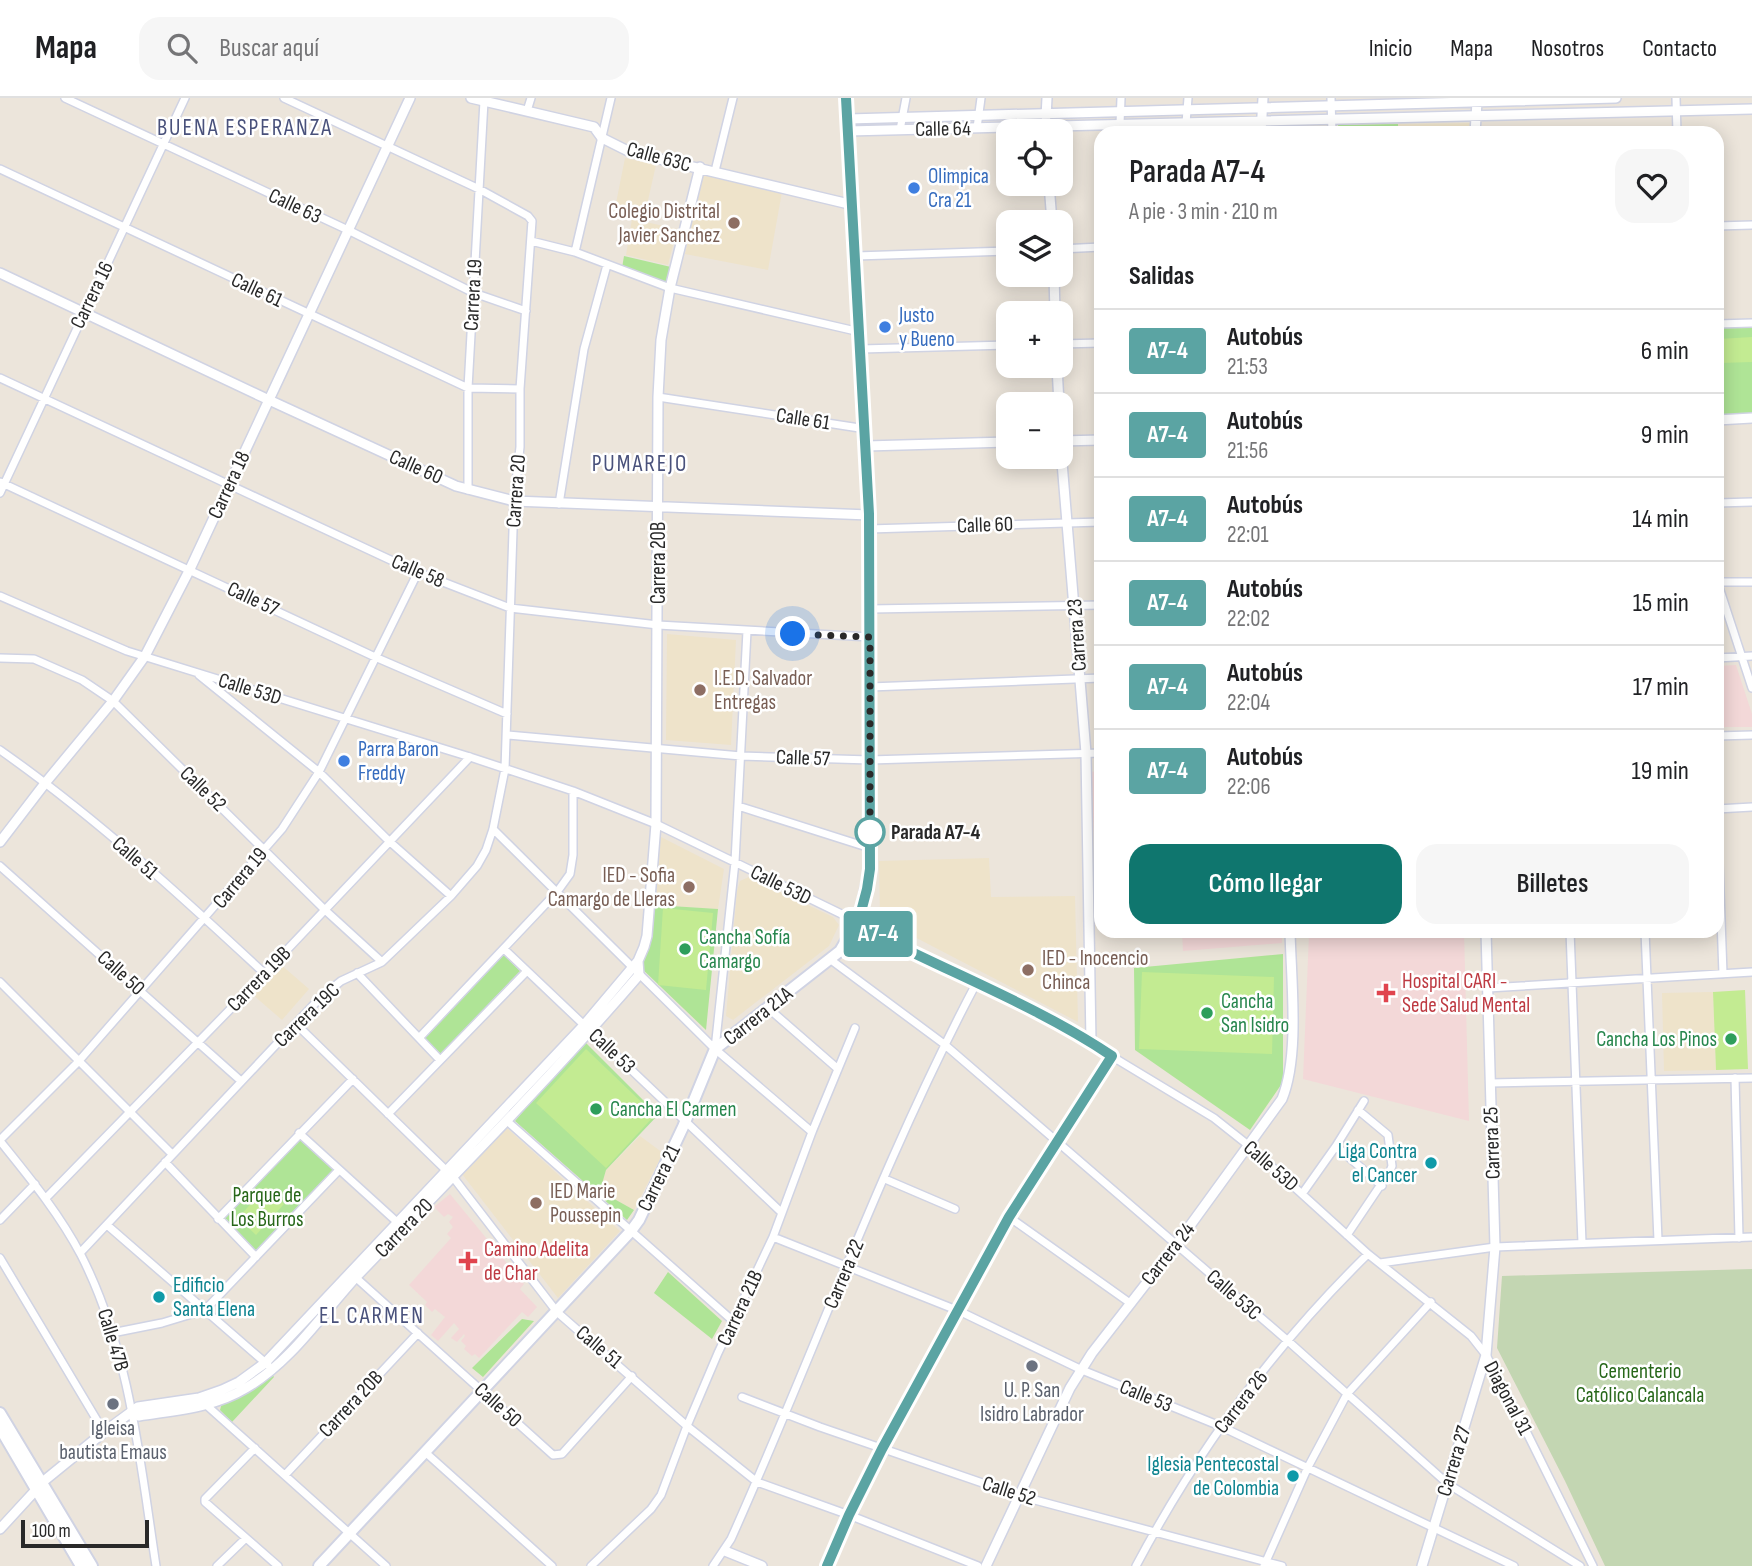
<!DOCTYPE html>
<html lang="es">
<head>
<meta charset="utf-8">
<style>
	:root { --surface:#fff; --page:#f6f6f6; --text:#202124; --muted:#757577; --line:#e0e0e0; --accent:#0f766e }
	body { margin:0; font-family:"Sofia Sans Condensed",sans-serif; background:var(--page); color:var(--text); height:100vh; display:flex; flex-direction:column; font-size:26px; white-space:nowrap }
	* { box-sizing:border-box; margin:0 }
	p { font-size:23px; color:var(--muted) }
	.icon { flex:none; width:38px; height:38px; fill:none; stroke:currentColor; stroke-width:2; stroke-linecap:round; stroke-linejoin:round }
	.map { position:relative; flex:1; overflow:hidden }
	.drawer { position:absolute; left:1094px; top:28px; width:630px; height:812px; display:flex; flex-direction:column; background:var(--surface); border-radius:21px; box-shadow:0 4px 18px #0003 }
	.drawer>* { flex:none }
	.badge { padding:0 14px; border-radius:5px; font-size:24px; line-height:46px }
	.buttons { position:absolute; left:996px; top:21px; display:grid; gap:14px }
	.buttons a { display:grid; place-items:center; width:77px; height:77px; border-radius:14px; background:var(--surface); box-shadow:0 4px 18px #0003; font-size:35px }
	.scale { position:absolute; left:21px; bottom:18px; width:128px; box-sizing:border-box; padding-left:7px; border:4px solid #292929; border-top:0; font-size:19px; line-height:24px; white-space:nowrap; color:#292929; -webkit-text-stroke:5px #fff; paint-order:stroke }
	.you { position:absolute; width:35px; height:35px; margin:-18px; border:5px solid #fff; border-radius:50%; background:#1a73e8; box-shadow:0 0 0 10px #1a73e833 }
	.map>.badge { position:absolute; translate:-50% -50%; box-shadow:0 0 0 4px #fff }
	h2 { padding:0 35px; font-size:26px; line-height:63px }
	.round { display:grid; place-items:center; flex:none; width:74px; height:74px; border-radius:21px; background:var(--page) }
	.headline { display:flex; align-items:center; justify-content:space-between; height:119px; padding:0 35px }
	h1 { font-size:33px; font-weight:600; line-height:52px }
	.primary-button { display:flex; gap:14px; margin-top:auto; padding:14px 35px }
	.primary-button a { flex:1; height:80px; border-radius:21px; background:var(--accent); color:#fff; font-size:28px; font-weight:600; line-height:80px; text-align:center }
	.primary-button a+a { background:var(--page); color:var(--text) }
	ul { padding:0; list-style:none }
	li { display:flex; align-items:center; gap:21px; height:84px; padding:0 35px; border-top:2px solid var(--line) }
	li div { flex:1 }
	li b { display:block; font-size:26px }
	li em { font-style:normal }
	li .badge { min-width:77px; font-weight:700; text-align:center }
	header { display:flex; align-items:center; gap:42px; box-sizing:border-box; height:98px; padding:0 35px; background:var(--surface); border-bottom:2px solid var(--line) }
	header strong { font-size:33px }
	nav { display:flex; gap:38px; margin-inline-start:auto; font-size:24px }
	.search { width:490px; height:63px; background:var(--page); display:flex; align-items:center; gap:18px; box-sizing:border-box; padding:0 24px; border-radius:21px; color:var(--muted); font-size:26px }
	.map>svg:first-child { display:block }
	.education { fill:#eee3ca }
	.medical { fill:#f3d8d8 }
	.green { fill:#afe496 }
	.cemetery { fill:#c3d6b2 }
	.pitch { fill:#c3eb92 }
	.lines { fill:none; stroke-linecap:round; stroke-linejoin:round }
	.minor-casing { stroke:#d0d3e3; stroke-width:10 }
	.tertiary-casing { stroke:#d0d3e3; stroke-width:12 }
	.secondary-casing { stroke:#d0d3e3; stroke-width:14 }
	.minor { stroke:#fff; stroke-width:7 }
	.tertiary { stroke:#fff; stroke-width:9 }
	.secondary { stroke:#fff; stroke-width:10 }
	.line-casing { stroke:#fff; stroke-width:16 }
	.line { stroke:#5ba4a3; stroke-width:10 }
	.walk { stroke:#292929; stroke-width:7; stroke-dasharray:0 12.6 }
	.shop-dot { fill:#3f7fe0; stroke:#fff; stroke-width:2.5 }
	.education-dot { fill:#8d6e63; stroke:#fff; stroke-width:2.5 }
	.stop-dot { fill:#fff; stroke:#5ba4a3; stroke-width:3.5 }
	.leisure-dot { fill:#2e9e5b; stroke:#fff; stroke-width:2.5 }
	.health-dot { fill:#e0444e; stroke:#fff; stroke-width:2.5 }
	.culture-dot { fill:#0f9aa8; stroke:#fff; stroke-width:2.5 }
	.worship-dot { fill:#6b7280; stroke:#fff; stroke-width:2.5 }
	.labels { text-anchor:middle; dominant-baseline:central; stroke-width:5; stroke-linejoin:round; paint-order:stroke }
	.street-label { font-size:21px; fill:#292929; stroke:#fff }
	.shop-label { font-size:21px; fill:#366cbe; stroke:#fff; text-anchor:start }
	.education-label { font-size:21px; fill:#785e54; stroke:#fff; text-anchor:start }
	.stop-label { font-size:21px; font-weight:bold; fill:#292929; stroke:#fff; text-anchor:start }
	.leisure-label { font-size:21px; fill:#27864d; stroke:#fff; text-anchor:start }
	.health-label { font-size:21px; fill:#be3a42; stroke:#fff; text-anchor:start }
	.culture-label { font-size:21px; fill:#0d838f; stroke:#fff; text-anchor:end }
	.park-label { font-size:21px; fill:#276719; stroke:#fff }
	.worship-label { font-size:21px; fill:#5b616d; stroke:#fff }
	.neighbourhood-label { font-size:23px; letter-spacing:2px; fill:#49517b; stroke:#fff }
</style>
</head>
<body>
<header>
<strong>Mapa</strong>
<div class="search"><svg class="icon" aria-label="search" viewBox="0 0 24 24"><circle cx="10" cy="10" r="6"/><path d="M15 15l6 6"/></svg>Buscar aquí</div>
<nav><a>Inicio</a><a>Mapa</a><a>Nosotros</a><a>Contacto</a></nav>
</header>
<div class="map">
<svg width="1752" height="1468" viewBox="0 0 1752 1468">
	<rect width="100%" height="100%" fill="#ece5db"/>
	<path class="education" d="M1471 25 1470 35H1398V26Z
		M625 60 656 67 644 120 614 115Z
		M703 76 782 94 768 172 685 156Z
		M632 121 677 131 668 167 626 157Z
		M667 536 736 542 731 647 666 642Z
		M659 738 724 771 718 811 655 807Z
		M989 760 991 799 1075 798 1078 924 880 821 879 763Z
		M749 779 833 819 839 827 829 848 733 922 726 918 737 793 740 783Z
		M279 865 309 891 282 922 252 896Z
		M1713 894 1716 972 1664 973 1662 895Z
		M507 1030 620 1133 558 1200 462 1076Z
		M640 1038 663 1055 634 1112 600 1093 606 1072Z"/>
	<path class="medical" d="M1736 567 1752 616V629H1717V568Z
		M1101 673V829L1098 830 1091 674Z
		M1182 833H1282V845L1183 853Z
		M1360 833H1464L1469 1023 1303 981 1309 836Z
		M450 1096 524 1186 520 1191 537 1209 528 1219 522 1214 479 1260 475 1256 472 1258 464 1251 466 1248 461 1243 465 1238 464 1236 457 1244 451 1240 459 1231 454 1225 438 1243 431 1237 445 1219 435 1211 432 1214 425 1207 427 1204 409 1187 451 1140 447 1136 453 1129 449 1124 453 1119 448 1116 444 1119 434 1109Z"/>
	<path class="green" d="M1398 26V35H1340L1338 27Z
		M624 158 671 169 666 185 622 170Z
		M1752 228V317L1717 319V229Z
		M655 807 718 811 706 932 639 868 648 851Z
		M503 856 520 873 441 956 424 940Z
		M1283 856V984L1250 1032 1135 952 1134 870Z
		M583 942 658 1017 606 1072 600 1093 634 1112 627 1122 515 1023Z
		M304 1036 337 1067 257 1154 225 1120Z
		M668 1174 722 1223 712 1241 654 1195Z
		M522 1221 534 1223 483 1279 472 1270Z
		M272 1276 274 1279 232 1324 220 1312 222 1305 250 1293Z"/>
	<path class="cemetery" d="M1752 1171V1468H1605L1565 1383 1497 1250 1502 1178Z"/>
	<path class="pitch" d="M1752 239V264L1720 265 1719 241Z
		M663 810 713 815 706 892 658 887Z
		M1142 874 1274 879 1272 956 1139 951Z
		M1745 892 1748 971 1716 972 1713 894Z
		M586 951 655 1017 606 1070 536 1005Z
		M266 1089 284 1106 256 1137 238 1120Z"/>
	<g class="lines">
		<defs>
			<path id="minor" d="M65 0 348 132 474 195 526 213
				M1331 0 1332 35
				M1676 0 1677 35
				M527 13 531 0
				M1186 25 1188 0
				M1120 26 1121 0
				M977 30 981 0
				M900 32 906 0
				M0 71 468 290 520 291
				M715 73 733 0
				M1717 128 1752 127
				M531 143 575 154 670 190 860 234
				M1060 151 1101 149
				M575 154 611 0
				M856 158 1008 153
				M1717 226 1752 225
				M1060 246 1101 245
				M861 251 1008 247
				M0 280 412 472 510 510 658 527 870 539
				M658 299 866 331
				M0 384 375 559 507 616
				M468 392V290L484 3
				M0 395 185 0
				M1717 405 1752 404
				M559 406 584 251 607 167
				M869 431 1101 424
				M1717 483 1752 590
				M1717 484H1752
				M0 498 127 553 470 659 573 693 656 726 864 827 892 845 977 884 1091 944
				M870 511 1101 507
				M0 560 34 561 82 582 113 603 325 812 382 864
				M1717 560 1752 558
				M199 577 319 674 389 743 451 798
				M870 589 1101 580
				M507 637 741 658 870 662 1101 655
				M1717 638 1752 637
				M0 652C94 718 180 797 264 875
				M738 708 870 750
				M493 731 715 951 812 1034
				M0 768 241 983
				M1570 833 1582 1145
				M1645 833 1658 1142
				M504 851 781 1114
				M831 862 944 946 1288 1243 1448 1386 1580 1468
				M357 875 440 962
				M1723 876 1717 711 1752 709
				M0 884 172 1056
				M1488 890 1752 874
				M768 910 838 971
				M296 926 453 1079 557 1214 687 1328 757 1384 849 1417 978 1468
				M419 940 557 794 570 776 573 757V693
				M715 951 735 764 747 533
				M1113 959 1214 1020 1248 1047 1368 1156 1471 1238 1486 1257 1527 1335 1593 1468
				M1735 980 1739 1140
				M1490 985 1752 980
				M388 1016 527 873
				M507 1023 733 1223
				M299 1035 397 1124
				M0 1042 78 964 282 731 319 674 418 474
				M0 1043C29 1079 59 1115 81 1157 130 1253 140 1363 156 1468
				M1336 1048 1382 1088
				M165 1064 256 1159
				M885 1081 955 1111
				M1302 1096 1336 1048 1364 1003
				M46 1100 246 895 470 659
				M1009 1119 1130 1205
				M218 1121 353 981
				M0 1122 35 1086
				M107 1127 268 1267
				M1347 1137 1390 1073 1392 1068 1388 1037 1358 1012
				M773 1139 959 1213 1082 1272 1220 1328 1514 1468
				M80 1155 320 900 341 883 382 864 451 798 477 768 486 752 493 731 505 671 514 403 520 349V291L532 123 528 118 479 91 284 0
				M0 1160 104 1334
				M1380 1165 1495 1149 1752 1139
				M353 1177 553 1357 562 1356 632 1278
				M112 1235 162 1225 205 1212 339 1072
				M742 1299 820 1329 1020 1398 1282 1468
				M204 1305 386 1468
				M255 1350 205 1401V1404L278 1468
				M425 1354 552 1468
				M285 1377 418 1235
				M217 1468 246 1440
				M591 1468 651 1411 661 1397 687 1328 718 1255 773 1139 812 1034 855 930
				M713 1468 731 1441C814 1256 882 1063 977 884
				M1136 1468C1197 1353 1275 1247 1368 1156
				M1264 1468 1308 1369 1347 1296 1431 1204"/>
			<path id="tertiary" d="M471 0 594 29 602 40 630 54 853 107
				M1046 19 1047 0
				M848 21 1616 0
				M848 33 1752 11
				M1261 35 1263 0
				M1475 35 1477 4
				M1049 86 1052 124
				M0 175 269 302 456 388 514 403 869 417
				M1054 177 1055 215
				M1057 268 1059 306
				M1717 322 1752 320
				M1060 343 1101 342
				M866 348 1008 344
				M0 744 46 684 113 603 145 558 190 471 410 0
				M132 1314 139 1318C176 1312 213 1310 246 1290 291 1264 322 1216 357 1178 452 1079 549 982 639 877L638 863
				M0 1431 45 1382 104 1334 138 1309 199 1300 222 1292 239 1284 265 1265 584 927 638 863 644 849 647 838 656 726 658 299 661 242 670 190 700 69
				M725 1453 762 1468
				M827 1468 849 1417 882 1351 1009 1119 1113 959 1091 944 1086 655 1060 340
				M986 1468 1070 1290 1092 1255 1176 1147 1282 1001C1300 957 1291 882 1290 833
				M1422 1468 1486 1257 1495 1149 1486 833"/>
			<path id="secondary" d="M0 1315 92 1468
				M0 1330 81 1468
				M319 1468 631 1133 639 1122 683 1029 715 951 840 853 860 819 870 771 869 417 846 0"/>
		</defs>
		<use href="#minor" class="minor-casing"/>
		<use href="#tertiary" class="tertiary-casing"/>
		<use href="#secondary" class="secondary-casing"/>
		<use href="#minor" class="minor"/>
		<use href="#tertiary" class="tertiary"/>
		<use href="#secondary" class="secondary"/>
	</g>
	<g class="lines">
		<defs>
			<path id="line" d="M827 1468 849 1417 882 1351 1009 1119 1112 958C1045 913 968 882 895 846 882 840 871 830 858 825L867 791 870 771 869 416 846 0"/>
		</defs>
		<use href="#line" class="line-casing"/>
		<use href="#line" class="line"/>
		<path class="walk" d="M793 536 870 539V734"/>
	</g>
	<g class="shop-dot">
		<circle cx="914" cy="90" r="7"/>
		<circle cx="885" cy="229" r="7"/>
		<circle cx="344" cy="663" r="7"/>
	</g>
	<g class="education-dot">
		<circle cx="734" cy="125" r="7"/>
		<circle cx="700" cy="592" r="7"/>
		<circle cx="689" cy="789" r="7"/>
		<circle cx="1028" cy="872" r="7"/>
		<circle cx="536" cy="1105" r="7"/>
	</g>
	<circle class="stop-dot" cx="870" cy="734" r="14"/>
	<g class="leisure-dot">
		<circle cx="685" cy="851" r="7"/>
		<circle cx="1207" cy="915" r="7"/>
		<circle cx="1731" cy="941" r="7"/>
		<circle cx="596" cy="1011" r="7"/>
	</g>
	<g class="health-dot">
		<path d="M1382.5 884.5h7v7h7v7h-7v7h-7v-7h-7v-7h7z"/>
		<path d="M464.5 1152.5h7v7h7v7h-7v7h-7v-7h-7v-7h7z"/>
	</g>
	<g class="culture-dot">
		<circle cx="1431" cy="1065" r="7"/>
		<circle cx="159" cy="1199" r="7"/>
		<circle cx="1293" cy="1378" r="7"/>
	</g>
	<g class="worship-dot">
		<circle cx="1032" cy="1268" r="7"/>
		<circle cx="113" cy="1306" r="7"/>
	</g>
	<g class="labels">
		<g class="street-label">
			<text transform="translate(943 31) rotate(-1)">Calle 64</text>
			<text transform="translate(659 59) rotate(15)">Calle 63C</text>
			<text transform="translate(295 108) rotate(25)">Calle 63</text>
			<text transform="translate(257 192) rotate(25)">Calle 61</text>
			<text transform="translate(92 197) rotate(-64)">Carrera 16</text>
			<text transform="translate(473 197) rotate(-87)">Carrera 19</text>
			<text transform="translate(803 321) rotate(9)">Calle 61</text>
			<text transform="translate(416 369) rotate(24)">Calle 60</text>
			<text transform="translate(229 387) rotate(-65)">Carrera 18</text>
			<text transform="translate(516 393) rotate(-86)">Carrera 20</text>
			<text transform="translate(985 427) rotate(-2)">Calle 60</text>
			<text transform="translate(658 465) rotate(-90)">Carrera 20B</text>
			<text transform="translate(418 473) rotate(23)">Calle 58</text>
			<text transform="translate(253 501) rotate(25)">Calle 57</text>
			<text transform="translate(1077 537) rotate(-94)">Carrera 23</text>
			<text transform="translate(250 591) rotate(17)">Calle 53D</text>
			<text transform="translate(803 660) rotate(2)">Calle 57</text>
			<text transform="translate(203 691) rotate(44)">Calle 52</text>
			<text transform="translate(135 760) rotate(41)">Calle 51</text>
			<text transform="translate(240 780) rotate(-50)">Carrera 19</text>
			<text transform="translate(781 787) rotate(26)">Calle 53D</text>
			<text transform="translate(121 875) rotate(42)">Calle 50</text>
			<text transform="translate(259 881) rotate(-46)">Carrera 19B</text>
			<text transform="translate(307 917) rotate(-44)">Carrera 19C</text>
			<text transform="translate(758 918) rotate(-38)">Carrera 21A</text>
			<text transform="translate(612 953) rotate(43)">Calle 53</text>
			<text transform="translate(1492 1045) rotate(-92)">Carrera 25</text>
			<text transform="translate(1271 1068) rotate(41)">Calle 53D</text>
			<text transform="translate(659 1080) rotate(-64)">Carrera 21</text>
			<text transform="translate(404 1130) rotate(-46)">Carrera 20</text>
			<text transform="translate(1168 1156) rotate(-52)">Carrera 24</text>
			<text transform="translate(844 1176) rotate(-67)">Carrera 22</text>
			<text transform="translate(1234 1197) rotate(41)">Calle 53C</text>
			<text transform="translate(740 1210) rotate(-65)">Carrera 21B</text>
			<text transform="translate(113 1242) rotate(73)">Calle 47B</text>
			<text transform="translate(599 1249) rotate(40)">Calle 51</text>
			<text transform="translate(1146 1298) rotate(22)">Calle 53</text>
			<text transform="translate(1508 1300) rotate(62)">Diagonal 31</text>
			<text transform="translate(1241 1304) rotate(-52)">Carrera 26</text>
			<text transform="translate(351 1306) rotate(-47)">Carrera 20B</text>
			<text transform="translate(498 1307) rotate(42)">Calle 50</text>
			<text transform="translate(1454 1363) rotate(-73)">Carrera 27</text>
			<text transform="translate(1009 1393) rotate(18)">Calle 52</text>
		</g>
		<g class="shop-label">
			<text x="928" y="78">Olimpica<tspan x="928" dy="24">Cra 21</tspan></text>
			<text x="899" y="217">Justo<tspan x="899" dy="24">y Bueno</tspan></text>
			<text x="358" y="651">Parra Baron<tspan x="358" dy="24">Freddy</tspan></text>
		</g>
		<g class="education-label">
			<text x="720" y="113" text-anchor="end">Colegio Distrital<tspan x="720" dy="24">Javier Sanchez</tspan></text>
			<text x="714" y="580">I.E.D. Salvador<tspan x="714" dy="24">Entregas</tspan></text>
			<text x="675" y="777" text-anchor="end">IED - Sofia<tspan x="675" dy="24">Camargo de Lleras</tspan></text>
			<text x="1042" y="860">IED - Inocencio<tspan x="1042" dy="24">Chinca</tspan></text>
			<text x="550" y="1093">IED Marie<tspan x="550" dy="24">Poussepin</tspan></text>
		</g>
		<g class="stop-label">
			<text x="891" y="734">Parada A7-4</text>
		</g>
		<g class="leisure-label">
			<text x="699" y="839">Cancha Sofía<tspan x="699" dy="24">Camargo</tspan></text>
			<text x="1221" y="903">Cancha<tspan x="1221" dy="24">San Isidro</tspan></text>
			<text x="1717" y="941" text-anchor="end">Cancha Los Pinos</text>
			<text x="610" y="1011">Cancha El Carmen</text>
		</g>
		<g class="health-label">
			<text x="1402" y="883">Hospital CARI -<tspan x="1402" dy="24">Sede Salud Mental</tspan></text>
			<text x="484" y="1151">Camino Adelita<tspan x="484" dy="24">de Char</tspan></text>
		</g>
		<g class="culture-label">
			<text x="1417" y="1053">Liga Contra<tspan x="1417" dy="24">el Cancer</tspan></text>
			<text x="173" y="1187" text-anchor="start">Edificio<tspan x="173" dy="24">Santa Elena</tspan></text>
			<text x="1279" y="1366">Iglesia Pentecostal<tspan x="1279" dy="24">de Colombia</tspan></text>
		</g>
		<g class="park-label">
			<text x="267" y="1097">Parque de<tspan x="267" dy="24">Los Burros</tspan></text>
			<text x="1640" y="1273">Cementerio<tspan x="1640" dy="24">Católico Calancala</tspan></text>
		</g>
		<g class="worship-label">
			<text x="1032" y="1292">U. P. San<tspan x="1032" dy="24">Isidro Labrador</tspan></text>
			<text x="113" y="1330">Igleisa<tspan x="113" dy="24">bautista Emaus</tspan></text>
		</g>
		<g class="neighbourhood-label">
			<text x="245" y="30">BUENA ESPERANZA</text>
			<text x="640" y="366">PUMAREJO</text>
			<text x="372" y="1218">EL CARMEN</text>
		</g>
	</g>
</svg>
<div class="buttons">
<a><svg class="icon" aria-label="locate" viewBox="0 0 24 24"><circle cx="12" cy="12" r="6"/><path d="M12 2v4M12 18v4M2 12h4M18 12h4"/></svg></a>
<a><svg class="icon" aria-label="layers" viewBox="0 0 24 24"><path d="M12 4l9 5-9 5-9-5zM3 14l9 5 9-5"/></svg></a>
<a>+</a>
<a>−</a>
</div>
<div class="scale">100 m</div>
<div class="you" style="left:793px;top:536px"></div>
<b class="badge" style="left:878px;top:836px;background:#5ba4a3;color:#fff">A7-4</b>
<section class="drawer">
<div class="headline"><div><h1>Parada A7-4</h1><p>A pie · 3 min · 210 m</p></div><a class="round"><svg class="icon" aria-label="heart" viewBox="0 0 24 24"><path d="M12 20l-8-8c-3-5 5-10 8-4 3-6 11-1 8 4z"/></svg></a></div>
<h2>Salidas</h2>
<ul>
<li><span class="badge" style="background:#5ba4a3;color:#fff">A7-4</span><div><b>Autobús</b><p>21:53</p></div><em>6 min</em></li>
<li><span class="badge" style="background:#5ba4a3;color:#fff">A7-4</span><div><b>Autobús</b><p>21:56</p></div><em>9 min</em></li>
<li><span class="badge" style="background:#5ba4a3;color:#fff">A7-4</span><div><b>Autobús</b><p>22:01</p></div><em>14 min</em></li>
<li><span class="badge" style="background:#5ba4a3;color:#fff">A7-4</span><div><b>Autobús</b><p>22:02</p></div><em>15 min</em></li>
<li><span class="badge" style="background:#5ba4a3;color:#fff">A7-4</span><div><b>Autobús</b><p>22:04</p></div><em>17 min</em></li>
<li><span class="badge" style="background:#5ba4a3;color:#fff">A7-4</span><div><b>Autobús</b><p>22:06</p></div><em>19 min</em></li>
</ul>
<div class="primary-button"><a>Cómo llegar</a><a>Billetes</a></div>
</section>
</div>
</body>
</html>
